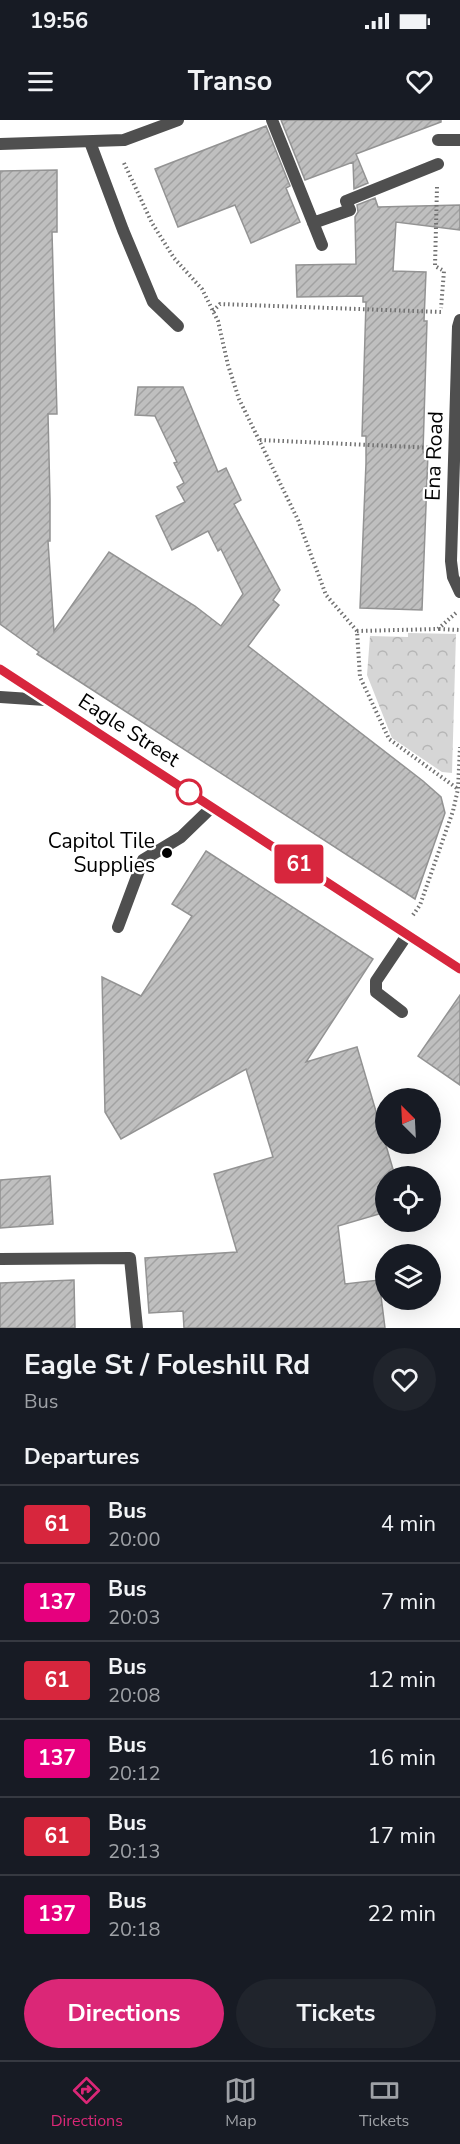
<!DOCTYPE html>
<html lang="en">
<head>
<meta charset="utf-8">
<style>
	:root { --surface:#171b24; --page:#20242c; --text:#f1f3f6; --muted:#9ea1a6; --line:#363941; --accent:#db2777 }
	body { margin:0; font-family:"Nunito Sans",sans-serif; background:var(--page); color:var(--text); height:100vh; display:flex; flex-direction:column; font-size:22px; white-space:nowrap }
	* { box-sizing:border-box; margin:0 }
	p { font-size:20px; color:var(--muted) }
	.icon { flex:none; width:33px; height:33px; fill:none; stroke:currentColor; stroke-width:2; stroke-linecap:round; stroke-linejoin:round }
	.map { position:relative; height:1208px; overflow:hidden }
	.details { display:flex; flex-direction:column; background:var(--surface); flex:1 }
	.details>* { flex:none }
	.badge { padding:0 12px; border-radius:4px; font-size:21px; line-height:39px }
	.needle { width:39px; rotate:336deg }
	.buttons { position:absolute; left:375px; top:968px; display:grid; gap:12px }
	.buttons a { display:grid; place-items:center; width:66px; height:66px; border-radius:50%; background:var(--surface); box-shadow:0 6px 24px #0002; font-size:30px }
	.map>.badge { position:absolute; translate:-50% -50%; box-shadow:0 0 0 3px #fff }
	h2 { padding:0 24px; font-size:22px; line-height:54px }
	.round { display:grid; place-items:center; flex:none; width:63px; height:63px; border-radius:32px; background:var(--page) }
	.headline { display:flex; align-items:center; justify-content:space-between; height:102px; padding:0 24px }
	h1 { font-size:28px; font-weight:700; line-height:45px }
	.button { display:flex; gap:12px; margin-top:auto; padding:12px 24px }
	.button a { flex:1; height:69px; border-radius:36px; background:var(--accent); color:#fff; font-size:24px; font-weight:700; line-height:69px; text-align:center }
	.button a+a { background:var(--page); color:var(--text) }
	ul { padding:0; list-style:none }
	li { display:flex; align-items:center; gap:18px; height:78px; padding:0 24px; border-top:2px solid var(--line) }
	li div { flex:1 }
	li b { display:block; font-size:22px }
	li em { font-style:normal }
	li .badge { min-width:66px; font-weight:700; text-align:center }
	.status { display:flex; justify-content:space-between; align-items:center; height:42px; padding:0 30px; background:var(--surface); direction:ltr }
	.status svg { height:16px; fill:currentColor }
	header { display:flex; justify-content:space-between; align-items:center; height:78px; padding:0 24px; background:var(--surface); font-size:27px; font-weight:700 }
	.tab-bar { display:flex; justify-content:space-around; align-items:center; height:84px; border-top:2px solid var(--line); background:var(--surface); font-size:16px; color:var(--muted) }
	.tab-bar a { display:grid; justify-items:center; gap:3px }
	.tab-bar .current { color:var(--accent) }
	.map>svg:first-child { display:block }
	.park { fill:url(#park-crowns) }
	.building { fill:url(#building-hatch); stroke:#939393; stroke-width:1.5 }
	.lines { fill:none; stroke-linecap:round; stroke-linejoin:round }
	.path { stroke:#717171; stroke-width:4; stroke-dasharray:1.5 3; stroke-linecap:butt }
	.lane { stroke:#4f4f4f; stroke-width:12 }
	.street { stroke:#4f4f4f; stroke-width:12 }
	.line-casing { stroke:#fff; stroke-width:14 }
	.line { stroke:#d7263d; stroke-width:9 }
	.stop-dot { fill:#fff; stroke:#d7263d; stroke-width:3 }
	.poi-dot { fill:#000; stroke:#fff; stroke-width:2 }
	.labels { text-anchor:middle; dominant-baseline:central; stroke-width:4.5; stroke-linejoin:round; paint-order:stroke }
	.street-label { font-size:21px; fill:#000; stroke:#fff }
	.poi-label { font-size:21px; fill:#000; stroke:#fff; text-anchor:end }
</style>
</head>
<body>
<div class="status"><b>19:56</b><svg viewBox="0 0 49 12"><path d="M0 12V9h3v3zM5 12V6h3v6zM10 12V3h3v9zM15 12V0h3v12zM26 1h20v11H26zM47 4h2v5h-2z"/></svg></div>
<header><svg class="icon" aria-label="menu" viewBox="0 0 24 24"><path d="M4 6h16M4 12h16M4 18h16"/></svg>Transo<svg class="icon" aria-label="heart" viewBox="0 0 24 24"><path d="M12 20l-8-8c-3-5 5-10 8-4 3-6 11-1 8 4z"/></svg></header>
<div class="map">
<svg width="460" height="1208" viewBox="0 0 460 1208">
	<defs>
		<pattern id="park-crowns" width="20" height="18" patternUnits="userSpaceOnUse" patternTransform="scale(1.5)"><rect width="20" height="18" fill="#d6d6d6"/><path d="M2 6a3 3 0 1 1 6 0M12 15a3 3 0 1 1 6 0" fill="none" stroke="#b6b6b6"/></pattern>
		<pattern id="building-hatch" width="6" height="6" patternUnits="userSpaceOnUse" patternTransform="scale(1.5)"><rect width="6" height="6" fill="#bfbfbf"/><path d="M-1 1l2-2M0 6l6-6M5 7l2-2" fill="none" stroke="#a2a2a2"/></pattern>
	</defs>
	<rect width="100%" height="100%" fill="#fff"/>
	<path class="park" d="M408 513 456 514 452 653 442 652 392 618 367 555 370 516 408 517Z"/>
	<path class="building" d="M281 0H441V2L356 34 368 63 354 69 353 42 305 60Z
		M266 6 290 66 286 68 300 102 251 123 235 85 178 107 155 49Z
		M57 50V112H52L57 294H48L50 379V421H48L54 511 109 432 195 486 221 506 243 474 221 429 218 431 208 411 172 430 156 396 185 382 177 367 184 363 174 343 177 342 155 296 135 295 138 267H183L218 352 226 348 241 380 234 384 280 470 273 480 279 485 248 526 423 661 441 677 445 693 415 779 37 534 39 532 0 504V51Z
		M375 78 378 87 460 85V110L396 102 393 151 426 152 424 201H427L423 332 428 333 422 490 360 488 366 343V316H362L366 182H363V176L297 177 296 145 356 144 355 97 358 92 357 85Z
		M206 731 373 839 306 942 357 927 395 1056H386V1092L338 1106 345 1164 379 1160 385 1208H184L183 1191 149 1193 145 1138 237 1132 214 1054 273 1037 246 949 121 1019 105 992 102 857 141 876 192 796 172 784Z
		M460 875V965L418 936Z
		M50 1056 53 1104 0 1108V1060Z
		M74 1160 75 1208H0V1163Z"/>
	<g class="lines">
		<path class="path" d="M124 43 152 103 174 138 202 169 218 201 228 245 239 279 298 400 326 475 357 511 360 557 389 619 458 669
			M437 67 435 146 444 151 441 188
			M213 191 220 184 441 192
			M260 320 435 328
			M439 509 460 510
			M357 511 438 509 457 492
			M413 795 420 785 453 691 458 669 460 627"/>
		<path class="lane" d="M272 0 322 125
			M438 20H460
			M90 22 123 110 153 182 178 206
			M313 103 350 90 346 81 438 44
			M118 807 143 740 181 717 212 687
			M402 892 376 872V861L407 815
			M0 1139 130 1138 137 1208"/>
		<path class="street" d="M0 24 124 20 178 0
			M460 200 458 207 451 441 453 457 460 472
			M0 549 460 849
			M0 577 45 580"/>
	</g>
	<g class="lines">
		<defs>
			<path id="line" d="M0 549 460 849"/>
		</defs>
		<use href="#line" class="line-casing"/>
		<use href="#line" class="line"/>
	</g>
	<circle class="stop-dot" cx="189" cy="672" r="12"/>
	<circle class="poi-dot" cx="167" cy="733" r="6"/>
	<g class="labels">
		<g class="street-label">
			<text transform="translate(434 336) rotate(-88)">Ena Road</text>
			<text transform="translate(129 610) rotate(33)">Eagle Street</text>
		</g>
		<g class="poi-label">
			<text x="155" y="721">Capitol Tile<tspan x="155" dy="24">Supplies</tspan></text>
		</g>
	</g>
</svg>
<div class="buttons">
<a><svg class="needle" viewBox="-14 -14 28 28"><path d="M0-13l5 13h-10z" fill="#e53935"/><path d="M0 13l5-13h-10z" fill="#9ea1a6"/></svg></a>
<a><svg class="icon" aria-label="locate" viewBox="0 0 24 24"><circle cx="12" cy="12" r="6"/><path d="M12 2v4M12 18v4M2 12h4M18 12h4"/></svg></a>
<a><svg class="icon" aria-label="layers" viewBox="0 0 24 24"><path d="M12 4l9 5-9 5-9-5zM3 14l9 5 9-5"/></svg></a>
</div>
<b class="badge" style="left:299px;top:744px;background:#d7263d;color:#fff">61</b>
</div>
<section class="details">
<div class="headline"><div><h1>Eagle St / Foleshill Rd</h1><p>Bus</p></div><a class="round"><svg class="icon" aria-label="heart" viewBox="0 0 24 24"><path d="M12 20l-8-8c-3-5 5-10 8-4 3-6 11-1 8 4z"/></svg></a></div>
<h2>Departures</h2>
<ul>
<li><span class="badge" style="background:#d7263d;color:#fff">61</span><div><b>Bus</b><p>20:00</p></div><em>4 min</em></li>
<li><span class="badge" style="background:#e6007e;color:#fff">137</span><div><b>Bus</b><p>20:03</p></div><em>7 min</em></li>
<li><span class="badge" style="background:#d7263d;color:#fff">61</span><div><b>Bus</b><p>20:08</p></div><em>12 min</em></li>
<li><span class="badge" style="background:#e6007e;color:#fff">137</span><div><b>Bus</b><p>20:12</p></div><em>16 min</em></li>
<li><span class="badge" style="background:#d7263d;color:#fff">61</span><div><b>Bus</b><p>20:13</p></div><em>17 min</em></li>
<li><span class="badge" style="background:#e6007e;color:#fff">137</span><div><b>Bus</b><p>20:18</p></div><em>22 min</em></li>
</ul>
<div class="button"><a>Directions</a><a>Tickets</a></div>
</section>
<nav class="tab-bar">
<a class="current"><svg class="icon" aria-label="directions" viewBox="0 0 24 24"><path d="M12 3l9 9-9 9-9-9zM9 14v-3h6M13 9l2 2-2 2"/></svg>Directions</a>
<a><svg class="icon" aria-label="map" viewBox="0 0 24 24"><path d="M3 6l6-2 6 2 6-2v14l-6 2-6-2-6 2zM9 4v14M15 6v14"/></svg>Map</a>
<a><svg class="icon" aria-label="tickets" viewBox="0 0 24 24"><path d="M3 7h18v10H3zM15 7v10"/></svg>Tickets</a>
</nav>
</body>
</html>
